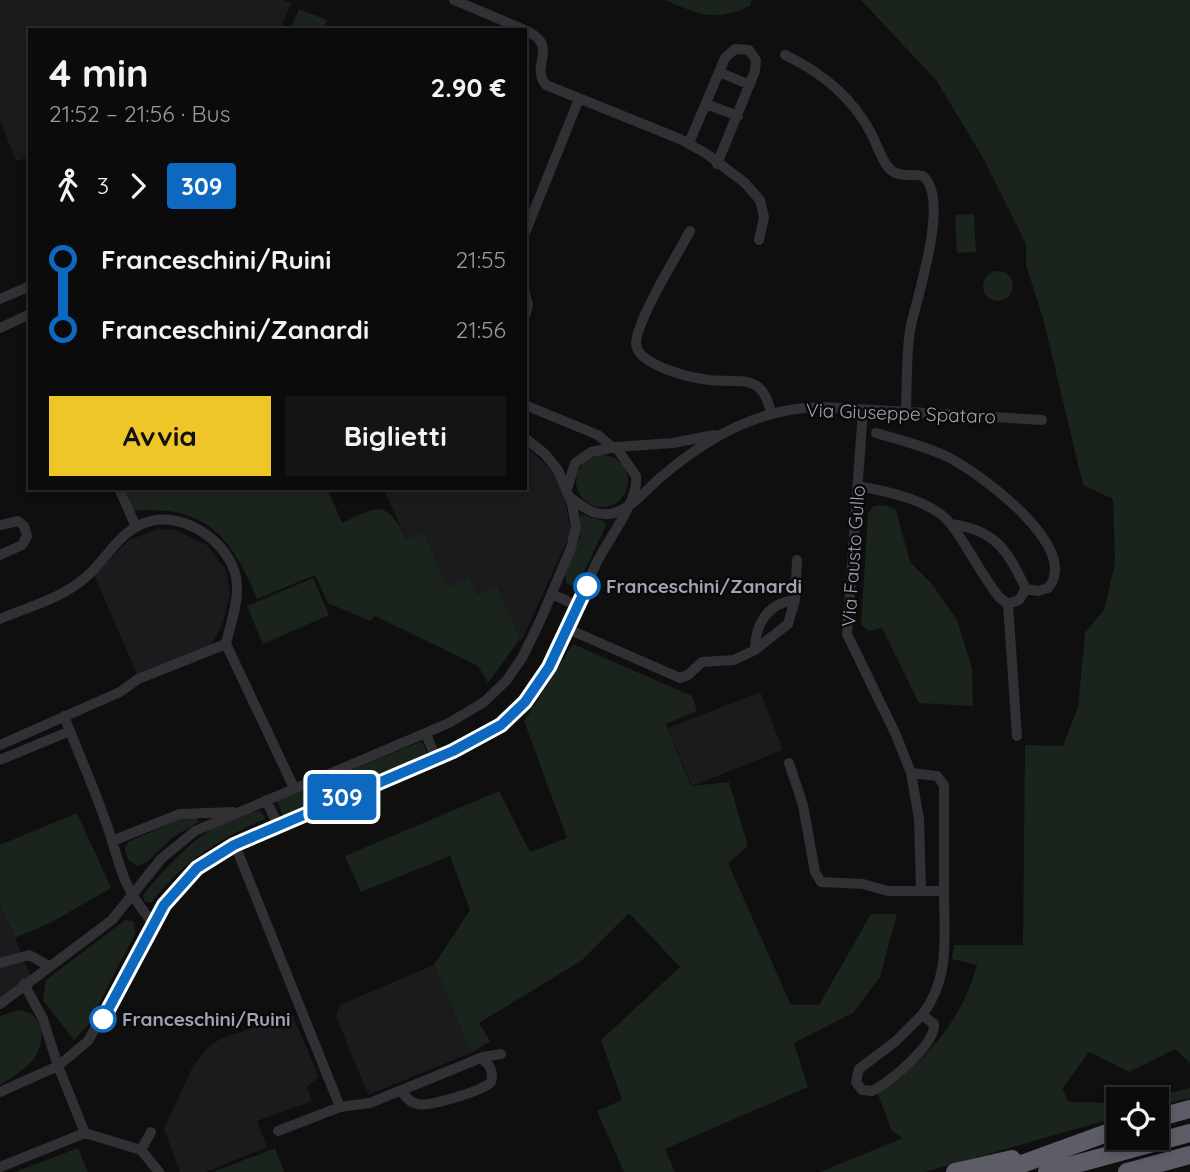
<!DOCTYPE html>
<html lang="it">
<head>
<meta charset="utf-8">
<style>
	:root { --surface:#0b0b0c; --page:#141415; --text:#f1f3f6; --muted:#9a9b9d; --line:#2b2b2d; --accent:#efc628 }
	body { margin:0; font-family:Quicksand,sans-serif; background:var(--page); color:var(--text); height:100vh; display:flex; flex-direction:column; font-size:26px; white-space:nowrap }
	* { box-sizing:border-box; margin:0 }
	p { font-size:23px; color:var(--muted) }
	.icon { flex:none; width:38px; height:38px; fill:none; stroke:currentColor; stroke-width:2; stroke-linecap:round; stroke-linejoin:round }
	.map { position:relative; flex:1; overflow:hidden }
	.details { position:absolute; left:28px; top:28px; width:499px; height:462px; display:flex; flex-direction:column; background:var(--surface); border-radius:0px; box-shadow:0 4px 10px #0003,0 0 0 2px var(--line) }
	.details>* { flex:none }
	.badge { padding:0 14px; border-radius:5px; font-size:24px; line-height:46px }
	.buttons { position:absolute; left:1106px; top:1087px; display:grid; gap:14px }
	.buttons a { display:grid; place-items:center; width:63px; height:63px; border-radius:0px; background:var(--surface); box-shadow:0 4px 10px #0003,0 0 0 2px var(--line); font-size:35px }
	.map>.badge { position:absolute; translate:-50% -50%; box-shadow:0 0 0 4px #fff }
	.legs { display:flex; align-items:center; gap:10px; height:77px; padding:0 21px; font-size:23px }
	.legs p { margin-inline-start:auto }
	.headline { display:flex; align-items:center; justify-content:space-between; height:119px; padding:0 21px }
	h1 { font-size:38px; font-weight:800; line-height:52px }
	.primary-button { display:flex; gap:14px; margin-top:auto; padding:14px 21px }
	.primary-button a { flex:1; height:80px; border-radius:0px; background:var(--accent); color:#111; font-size:28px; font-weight:800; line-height:80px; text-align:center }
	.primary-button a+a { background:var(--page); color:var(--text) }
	ul { padding:0 21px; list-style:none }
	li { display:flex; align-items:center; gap:24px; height:70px; font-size:26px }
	li i { display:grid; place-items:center; width:10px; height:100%; margin:0 9px; background:currentColor }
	li i::after { content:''; width:18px; height:18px; margin:-9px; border:5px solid; border-radius:50%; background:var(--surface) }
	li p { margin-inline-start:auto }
	li:first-child i { background:linear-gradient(#0000 50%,currentColor 0) }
	li:last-child i { background:linear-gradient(currentColor 50%,#0000 0) }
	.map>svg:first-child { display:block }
	.built { fill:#1b1b1d }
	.green { fill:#1b231d }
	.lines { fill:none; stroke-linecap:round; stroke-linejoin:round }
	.street { stroke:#303035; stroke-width:10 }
	.highway { stroke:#5c5d66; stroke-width:18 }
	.line-1-casing { stroke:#fff; stroke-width:16 }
	.line-1 { stroke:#0c69bf; stroke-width:10 }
	.stop-1-dot { fill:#fff; stroke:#0c69bf; stroke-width:3.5 }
	.labels { text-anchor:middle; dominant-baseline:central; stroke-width:5; stroke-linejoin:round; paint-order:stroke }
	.street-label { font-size:19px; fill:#a0a3b1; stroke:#0a0a0b }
	.stop-label { font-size:19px; font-weight:bold; fill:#a0a3b1; stroke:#0a0a0b; text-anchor:start }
</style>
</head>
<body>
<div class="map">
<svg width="1190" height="1172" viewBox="0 0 1190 1172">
	<rect width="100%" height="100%" fill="#0f0f10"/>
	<path class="built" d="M0 0H283L291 3 280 30H30V157L16 161 0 120Z
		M525 446 552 470 563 491 571 532 521 642 497 586 476 595 447 588 424 533 406 539 383 488H525Z
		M159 529 175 530 207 545 226 570 230 595 222 625 211 645 137 674 94 575 129 540Z
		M760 692 783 750 692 786 668 728Z
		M0 904 31 976 0 1000Z
		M434 965 471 1053 368 1095 336 1016 339 1005Z
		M292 1014 319 1077 307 1087 312 1101 257 1121 267 1147 206 1172H180L164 1129 193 1066 206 1049 220 1039Z"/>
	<path class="green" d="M664 0H752L750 6C713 23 699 14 664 0Z
		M861 0H1190V1063L1175 1049 1129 1072 1089 1052 1062 1089 1069 1102 1118 1103V1117L925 1172H820L903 1138 892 1131 877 1092C925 1063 962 1021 977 965L952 959 954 945H1023L1025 745 1063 746 1078 707 1085 633 1104 610 1115 563 1113 499 1083 485 1044 322 1026 265V244L982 156 936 80Z
		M299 9 327 20 323 30H290Z
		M974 214 976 252 957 253 955 215Z
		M983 286a15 15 0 1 1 30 0a15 15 0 1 1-30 0Z
		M576 481a26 26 0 1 1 52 0a26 26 0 1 1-52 0Z
		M125 488H327L342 523C378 506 387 498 406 539L424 533 447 587 469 578 476 595 497 586 520 639 488 683 478 666 375 616 370 621 328 603 315 575 257 599C232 538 206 504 134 511Z
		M885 505 896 510 910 562 932 584 957 620 972 668 973 706 919 703 882 628 869 631 861 625 868 513 874 506Z
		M580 514 603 521 606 525 580 581 572 586 566 583 565 572 580 537Z
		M313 578 329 615 263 644 247 606Z
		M573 644 692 696 697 711 666 724 691 786 729 782 748 846 728 863 791 1005H819L871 914H897L880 977 853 1013 794 1043 808 1087 665 1149 675 1172H624L597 1111 622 1100 601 1040 680 967 629 913 581 961 479 1023 490 1041 471 1053 434 965 470 910 450 856 361 892 345 856 499 791 530 852 567 838 524 721Z
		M422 741 428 755 283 816 277 801Z
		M260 811 266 818C214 843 187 858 151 903L144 901 143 895C172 860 211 816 260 811Z
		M77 813 111 888 52 922 15 938 0 904V845Z
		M190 815H195L199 822 173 837 147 862 138 866 128 860 125 850 128 842Z
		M125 920 133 921 136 932 88 1025 74 1040 43 1000 46 980Z
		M19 1010C43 1012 47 1039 35 1057 27 1069 12 1077 0 1085V1016Z
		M1190 1088V1098L1157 1107V1099H1142Z
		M78 1148 88 1172H15Z
		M275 1148 284 1172H213Z"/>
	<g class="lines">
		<path class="street" d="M454 0 525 30
			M525 30C561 46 529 65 546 85L680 139 707 154 745 183 760 200 764 217 759 240
			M785 55C821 72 852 97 871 133 877 144 882 163 892 171 901 178 913 173 923 176 951 199 916 299 910 330 906 357 907 385 906 412
			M719 72 750 85
			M706 104 738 116
			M689 143 725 58 735 49 749 50 756 60 755 71 717 164
			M690 231C677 255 637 320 636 343 636 365 691 378 709 380 723 382 744 378 757 386 766 392 768 404 772 414
			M525 233 579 99
			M525 294 528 305 525 316
			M0 299 30 286
			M0 328 30 314
			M525 405 598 435 612 447
			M863 410 847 634 896 735 911 773 919 819 921 891H944V785L937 776 911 773
			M876 433C900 440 925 446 948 457 978 472 1083 548 1048 588L1038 591 1026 589
			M616 447 673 443 714 435
			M857 486C886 491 932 500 951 524 968 547 981 574 999 597L1008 604 1019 600 1026 589C1007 550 996 530 951 524
			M119 488 136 527
			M571 498C584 508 597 518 614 513 632 508 647 489 661 477 708 437 760 407 824 407L1042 420
			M0 525 18 521 24 526 27 536 22 545 0 555
			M552 594 578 606
			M795 600 797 560
			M1008 604 1017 736
			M0 619C28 607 63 598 86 577 107 559 117 534 144 523 183 508 236 545 237 586 238 605 230 625 226 644L138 679 120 692 0 745
			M568 629 680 678 688 675 702 662 734 660 755 650C755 625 767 603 795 600L788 624 755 650
			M226 644 294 788
			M64 716C77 750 92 783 104 817 122 865 117 880 153 923
			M426 734 436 758
			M0 760 70 731
			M789 763 803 805 815 872 821 882 863 884 888 891H921
			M266 800 278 825
			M112 841 180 814 233 812
			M235 845 340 1107 370 1103 483 1057 501 1054
			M0 963 29 955 49 966
			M24 984 43 1019 58 1066 85 1133 141 1150 159 1172
			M0 1004 112 920 161 859 195 831 449 723 484 702 506 681 522 658 540 621 571 548 576 527 572 504 558 470 545 454 525 438
			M922 1015 934 1024C936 1044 889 1083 872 1091L862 1090 856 1082 859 1069 896 1041Z
			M922 1015C951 977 944 935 944 891
			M401 1091C406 1097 410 1103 418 1104 429 1107 485 1090 491 1082 494 1071 490 1064 480 1058
			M0 1092 58 1066 88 1041 164 905 182 882 204 862 245 840 468 744C491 732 510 720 527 699 560 659 574 609 597 562 608 539 639 501 636 476L616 447 591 452 575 463 567 489
			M278 1131 340 1107
			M141 1150 151 1132
			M0 1167 85 1133"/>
		<path class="highway" d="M1157 1118 1190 1109
			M955 1172 1012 1159
			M1000 1172 1118 1129
			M1047 1172 1190 1133
			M1127 1172 1190 1155"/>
	</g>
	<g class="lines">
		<defs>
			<path id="line-1" d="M103 1019 164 905 197 868 234 845 453 751 501 725 525 702 549 667 587 586"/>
		</defs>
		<use href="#line-1" class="line-1-casing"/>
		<use href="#line-1" class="line-1"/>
	</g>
	<g class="stop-1-dot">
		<circle cx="587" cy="586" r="12"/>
		<circle cx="103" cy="1019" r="12"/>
	</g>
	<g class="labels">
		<g class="street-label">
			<text transform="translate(901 413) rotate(2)">Via Giuseppe Spataro</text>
			<text transform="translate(853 556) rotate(-86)">Via Fausto Gullo</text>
		</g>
		<g class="stop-label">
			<text x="606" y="586">Franceschini/Zanardi</text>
			<text x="122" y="1019">Franceschini/Ruini</text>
		</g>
	</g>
</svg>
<div class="buttons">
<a><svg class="icon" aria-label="locate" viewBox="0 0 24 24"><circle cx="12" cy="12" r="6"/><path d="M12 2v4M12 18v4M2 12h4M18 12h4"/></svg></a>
</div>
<b class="badge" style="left:342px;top:797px;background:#0c69bf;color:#fff">309</b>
<section class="details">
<div class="headline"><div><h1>4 min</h1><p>21:52 – 21:56 · Bus</p></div><b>2.90 €</b></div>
<div class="legs"><svg class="icon" aria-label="walk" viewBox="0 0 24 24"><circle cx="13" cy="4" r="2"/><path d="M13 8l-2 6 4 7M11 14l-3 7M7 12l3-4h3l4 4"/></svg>3<svg class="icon" aria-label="forward" viewBox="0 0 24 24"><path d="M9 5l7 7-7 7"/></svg><b class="badge" style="background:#0c69bf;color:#fff">309</b></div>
<ul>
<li><i style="color:#0c69bf"></i><b>Franceschini/Ruini</b><p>21:55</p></li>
<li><i style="color:#0c69bf"></i><b>Franceschini/Zanardi</b><p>21:56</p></li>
</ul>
<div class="primary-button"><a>Avvia</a><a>Biglietti</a></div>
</section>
</div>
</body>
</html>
